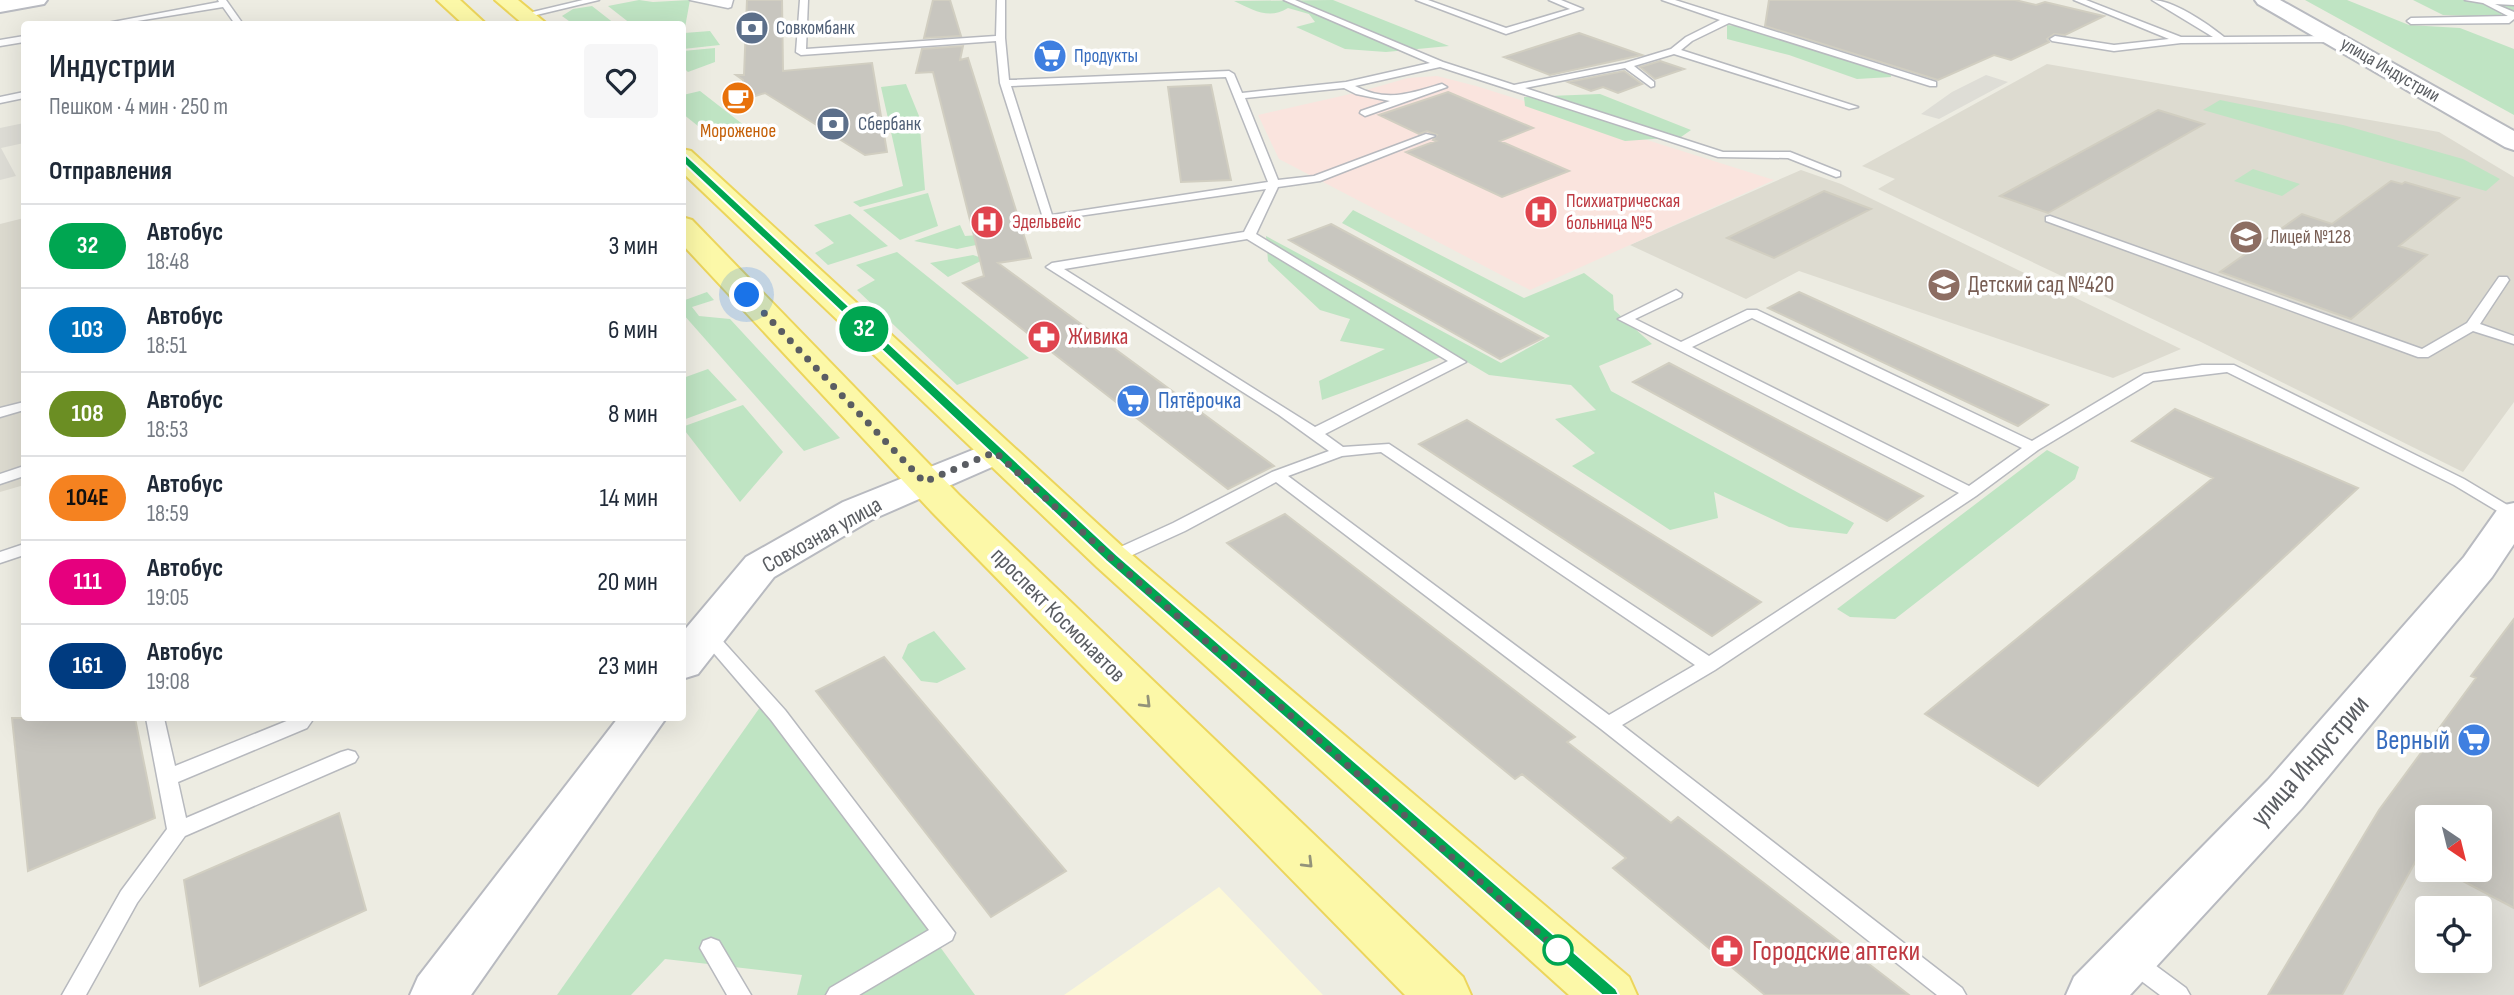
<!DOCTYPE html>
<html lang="ru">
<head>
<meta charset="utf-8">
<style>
	:root { --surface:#fff; --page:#f6f6f7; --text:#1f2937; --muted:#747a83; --line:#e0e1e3 }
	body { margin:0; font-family:"Sofia Sans Condensed",sans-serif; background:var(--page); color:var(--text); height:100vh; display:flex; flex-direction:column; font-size:26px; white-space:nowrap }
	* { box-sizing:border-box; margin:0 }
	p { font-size:23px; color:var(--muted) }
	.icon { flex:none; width:38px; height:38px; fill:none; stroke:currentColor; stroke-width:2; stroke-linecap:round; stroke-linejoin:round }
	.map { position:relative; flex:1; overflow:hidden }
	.drawer { position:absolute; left:21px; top:21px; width:665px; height:700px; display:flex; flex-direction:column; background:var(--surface); border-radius:7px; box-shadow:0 7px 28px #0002 }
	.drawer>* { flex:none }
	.badge { padding:0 14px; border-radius:23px; font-size:24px; line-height:46px }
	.needle { width:46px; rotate:145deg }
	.buttons { position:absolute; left:2415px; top:805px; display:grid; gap:14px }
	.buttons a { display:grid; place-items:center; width:77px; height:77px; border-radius:7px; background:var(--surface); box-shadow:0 7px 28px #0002; font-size:35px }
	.you { position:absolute; width:35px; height:35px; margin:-18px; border:5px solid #fff; border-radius:50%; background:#1a73e8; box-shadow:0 0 0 10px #1a73e833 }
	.map>.badge { position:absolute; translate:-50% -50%; box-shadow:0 0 0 4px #fff }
	h2 { padding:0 28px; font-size:26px; line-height:63px }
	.round { display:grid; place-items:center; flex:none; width:74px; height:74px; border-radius:7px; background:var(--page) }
	.head { display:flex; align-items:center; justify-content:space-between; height:119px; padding:0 28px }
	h1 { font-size:33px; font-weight:600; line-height:52px }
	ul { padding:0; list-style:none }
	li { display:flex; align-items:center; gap:21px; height:84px; padding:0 28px; border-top:2px solid var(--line) }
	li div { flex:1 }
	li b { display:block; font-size:26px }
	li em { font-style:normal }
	li .badge { min-width:77px; font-weight:700; text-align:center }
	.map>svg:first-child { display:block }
	.commercial { fill:#fcf8d7 }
	.industrial { fill:#deddd6; fill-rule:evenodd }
	.education { fill:#dddbd0 }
	.medical { fill:#fae4de }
	.green { fill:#bfe4c3 }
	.building { fill:#c8c6bf; stroke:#d1cec1; stroke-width:2 }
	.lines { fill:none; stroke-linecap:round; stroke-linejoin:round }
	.lane-casing { stroke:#b7b9be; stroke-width:3 }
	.secondary-casing { stroke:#b8bac0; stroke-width:4 }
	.primary-casing { stroke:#ecd55c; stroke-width:4 }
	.lane { fill:#fff; fill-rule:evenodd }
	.secondary { fill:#fff; fill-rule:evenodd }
	.primary { fill:#fcf8a8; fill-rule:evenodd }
	.oneway { stroke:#93937a }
	.line { fill:#00a651; stroke:#fff; stroke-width:2 }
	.walk { stroke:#5a5d62; stroke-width:7; stroke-dasharray:0 12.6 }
	.stop-dot { fill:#fff; stroke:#00a651; stroke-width:3.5 }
	.labels { text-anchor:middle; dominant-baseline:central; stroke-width:7; stroke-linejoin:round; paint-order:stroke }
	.far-service-label { font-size:19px; fill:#4e5e75; stroke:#fff; text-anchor:start }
	.far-shop-label { font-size:19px; fill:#366cbe; stroke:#fff; text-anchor:start }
	.far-street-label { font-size:19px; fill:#5a5d62; stroke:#fff }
	.far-food-label { font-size:19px; fill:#c56008; stroke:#fff }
	.far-health-label { font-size:19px; fill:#be3a42; stroke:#fff; text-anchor:start }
	.far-education-label { font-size:19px; fill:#785e54; stroke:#fff; text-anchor:start }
	.education-label { font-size:23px; fill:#785e54; stroke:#fff; text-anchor:start }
	.health-label { font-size:23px; fill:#be3a42; stroke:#fff; text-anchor:start }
	.shop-label { font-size:23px; fill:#366cbe; stroke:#fff; text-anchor:start }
	.street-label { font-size:23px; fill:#5a5d62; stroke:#fff }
	.near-shop-label { font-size:28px; fill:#366cbe; stroke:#fff; text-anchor:end }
	.near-street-label { font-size:28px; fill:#5a5d62; stroke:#fff }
	.near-health-label { font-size:28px; fill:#be3a42; stroke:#fff; text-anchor:start }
</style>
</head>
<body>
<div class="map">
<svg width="2514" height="995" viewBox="0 0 2514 995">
	<rect width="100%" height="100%" fill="#edece2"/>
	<path class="commercial" d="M1219 887 1323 995H1064L1152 934Z"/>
	<path class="industrial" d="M1986 75 2008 82 1939 119 1921 114 1952 92Z
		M24 123V143L1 148 16 176 0 180V128Z
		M2379 810 2427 835V870H2480V862L2514 879V995H2268ZM2427 908H2480V961H2427Z"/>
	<path class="education" d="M2047 64 2439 132 2514 177V402L2463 472 2199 341 1878 189 1895 179 1862 166Z
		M1801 170 1841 184 2181 349 2113 378 1799 271 1746 299 1630 245Z
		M24 218V485L0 492V224Z"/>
	<path class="medical" d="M1437 76 1476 86 1774 180 1530 290 1279 159 1258 115 1359 92 1408 78Z"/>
	<path class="green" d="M639 0 653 2 690 0 684 33 710 31 720 45 683 49 682 24H631L608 6Z
		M1333 0 1449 46 1386 52 1345 49 1296 27 1315 22 1309 14 1288 8C1269 20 1253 10 1234 1Z
		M2305 0H2347L2409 25 2460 28 2514 49V115Z
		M2413 0H2514V10L2495 17 2443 15Z
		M592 6 615 24H573L562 16 573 9Z
		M1727 25 1766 29 1890 67 1891 77 1857 79 1789 55 1727 39Z
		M715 48V62L688 72 683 67V51Z
		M906 84 919 116 925 190 860 207 853 202 903 186 881 87Z
		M700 91 754 133 718 142 683 114V95Z
		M1600 94 1691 130 1681 137 1625 141 1525 106 1524 97Z
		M2220 100 2343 125 2463 159 2500 179 2486 191 2203 110Z
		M2253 169 2300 184 2282 196 2234 181Z
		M928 193 938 226 900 240 863 210Z
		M1353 210 1524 298 1584 273 1613 295 1614 310 1652 344 1599 366 1611 391 1854 523 1847 534 1789 527 1714 492 1718 518 1670 530 1572 466 1595 453 1555 419 1596 410 1571 385 1489 375 1452 353 1322 400 1319 381 1385 349 1340 341 1350 319 1320 310 1268 261 1266 236 1501 363 1550 336 1342 223Z
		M850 214 888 246 828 265 815 253 834 243 814 225Z
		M960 225 965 236 978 235 976 245 957 249 914 241Z
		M897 252 1029 358 957 385 857 290 875 280 856 265Z
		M973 255 985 259 948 277 930 263Z
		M707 292 714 300 692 307 699 316 730 319 840 438 804 451 683 314V297L685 300Z
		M708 369 737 400 683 420V378Z
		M743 405 783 452 740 502 682 427Z
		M2047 450 2079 467 2075 479 1895 619 1850 617 1837 609Z
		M934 631 966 669 937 683 921 681 902 658 908 644Z
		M763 703 975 995H797L802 975 665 959 631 995H557Z"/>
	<path class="building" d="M747 0H782L783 71 872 63 887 152 865 155 765 93 743 100V80L736 75H744Z
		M933 0H950L961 36 924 38Z
		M1769 0H2015L2036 5 2045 2 2104 16 2065 35 2054 34 2047 39 2049 42 2011 60 1994 55 1938 80 1765 26Z
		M1579 33 1642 55 1550 75 1504 57Z
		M963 46 960 60 968 58 1031 258 998 263 1274 466 1228 489 963 283 984 276 933 72 916 73 922 49Z
		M1660 61 1684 69 1655 79 1640 67Z
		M1624 71 1642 84 1618 93 1603 87 1591 91 1568 82Z
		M1211 85 1231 180 1181 182 1168 87Z
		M1448 92 1533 128 1500 141 1569 171 1502 197 1406 152 1436 141 1433 140 1437 135 1427 131 1419 134 1379 115Z
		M2158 110 2204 124 2048 213 2000 196Z
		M2391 181 2402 184 2405 182 2459 198 2399 246 2427 255 2351 319 2220 272 2302 214 2332 224Z
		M1824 191 1871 209 1774 258 1727 238Z
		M1331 224 1543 338 1500 359 1289 240Z
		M1799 292 2048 405 2018 426 1768 308Z
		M1669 363 1923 496 1887 521 1633 382Z
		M2175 409 2358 488 2038 786 1925 714 2213 478 2132 441Z
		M1467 420 1761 602 1712 636 1419 444Z
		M1285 514 1575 737 1567 742 1671 823 1678 817 1909 995H1765L1613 868 1626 858 1522 774 1515 779 1227 543Z
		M2514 619V908L2442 870H2480V817H2427V862L2418 857 2342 995H2268L2379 810 2476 678 2471 676Z
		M884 657 1066 871 991 917 816 691Z
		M12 718H135L155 818 28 871Z
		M339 813 366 910 200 986 184 880Z"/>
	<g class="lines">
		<defs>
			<path id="lane" d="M218 0H226L243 24H235L223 7 119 24H102L219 2Z
				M583 0H599L524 18 520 15Z
				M690 0H733L731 7 728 8Z
				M800 0H808L806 49 996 36 997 0H1005V38L1009 80 1229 71 1234 74 1242 93 1346 82 1430 63 1284 0H1295L1443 62 1514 85 1625 63 1671 49 1686 37 1720 20 1662 0H1675L1936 82V86H1930L1729 23 1692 41 1681 50 1858 107 1849 109 1674 54 1634 66 1654 82V86L1651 87 1625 68 1525 88 1723 152H1790L1840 172V176L1836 177 1788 158 1718 157 1440 67 1355 86C1388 103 1410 93 1442 84L1447 87 1365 116 1360 113 1361 111 1390 101 1356 94 1344 88 1245 98 1278 180 1314 176 1426 134 1435 136 1320 181 1278 187 1256 234 1466 362 1325 434 1343 447 1389 444 1709 656 1959 493 1618 319 1676 290 1682 294 1681 297 1635 319 1681 342 1747 310H1757L2032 441 2144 374 2202 365H2234L2464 479 2514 509V521L2454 485 2227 372 2153 381 2038 450 1976 496 1715 670 1622 725 1962 988 1966 995H1937L1601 729 1276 482 1185 531 1117 562H1105L1103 558 1105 554 1173 523 1272 472 1329 451 1279 415 1046 267 1052 263 1244 232 1266 189 1044 221 1000 83 996 41 801 55 796 52ZM1226 77 1268 182 1052 215 1011 86ZM1247 239 1448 361 1315 427 1064 269ZM1752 318 2022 448 1969 486 1692 347ZM1381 452 1695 665 1609 715 1288 476 1342 456Z
				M1416 0H1428L1506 28 1570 9 1549 0H1561L1583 9 1506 34Z
				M2074 0H2086L2181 37H2213L2152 0C2173 0 2207 23 2224 37L2337 36 2342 39 2337 42 2181 43 2114 51 2052 41 2050 39 2055 36 2114 45 2169 39Z
				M2465 0H2514V5L2495 4 2514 12V19L2509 23 2411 24 2407 21 2411 18 2508 16 2483 3Z
				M24 36V42L0 46V40Z
				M24 92V98L0 103V97Z
				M2050 216 2422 349 2467 323 2499 277H2507L2509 280 2480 324 2514 336V344L2473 331 2428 357H2418L2046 221V217Z
				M24 402V410L0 417V408Z
				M24 466V476L0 484V474Z
				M24 544V555L0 563V552Z
				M705 626 711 628 785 710 955 933 952 940 859 995H826L830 988 929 930 771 720 699 636 696 632 699 628Z
				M146 718H164L175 766 294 718H314L307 728 178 782 186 818 341 752 348 750 355 752 358 757 355 762 185 836 137 903 86 995H62L121 891 167 829Z
				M711 938 719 941 751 995H727L700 948 703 941Z
				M2132 951 2140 954 2186 988 2190 995H2160L2124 968 2121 961 2124 954Z"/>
			<path id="secondary" d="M0 0H47L44 4 0 12Z
				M2255 0H2280L2514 131V150L2505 147 2258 4Z
				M995 441 1008 444 1013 452 1008 460 871 520 774 577 698 674 682 679V633L746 557 843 502Z
				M2514 503V544L2492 577 2302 808 2130 995H2066L2074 977 2268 780 2464 557 2500 506Z
				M618 718H666L471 995H410L418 977Z"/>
			<path id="primary" d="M437 0H460L486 24H463Z
				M495 0H518L547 24H523Z
				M682 149 691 151 1125 549 1629 977 1637 995H1569L1097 567 682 172Z
				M682 217 692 220 959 495 1463 977 1471 995H1405L931 511 682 244Z"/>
		</defs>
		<use href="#lane" class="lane-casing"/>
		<use href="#secondary" class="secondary-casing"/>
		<use href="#primary" class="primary-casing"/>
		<use href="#lane" class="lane"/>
		<use href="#secondary" class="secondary"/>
		<use href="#primary" class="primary"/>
	</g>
	<defs><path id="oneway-chevron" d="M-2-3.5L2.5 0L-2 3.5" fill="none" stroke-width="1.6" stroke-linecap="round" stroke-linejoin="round" transform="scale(1.75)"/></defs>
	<g class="oneway">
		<use href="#oneway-chevron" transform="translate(1146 703) rotate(45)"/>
		<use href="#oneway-chevron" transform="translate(1308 863) rotate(45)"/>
	</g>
	<path class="line" d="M679 155H686L1117 555 1616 989 1619 995H1602L1106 561 679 159Z"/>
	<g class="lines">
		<path class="walk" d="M747 295 924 482 995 452 1111 558 1558 950"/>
	</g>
	<defs>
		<symbol id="bank-disc" viewBox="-11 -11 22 22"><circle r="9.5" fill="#5c6f8a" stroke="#fff"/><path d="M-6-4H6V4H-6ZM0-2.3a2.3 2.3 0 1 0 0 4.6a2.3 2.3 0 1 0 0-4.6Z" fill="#fff"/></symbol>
		<symbol id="supermarket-disc" viewBox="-11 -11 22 22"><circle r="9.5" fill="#3f7fe0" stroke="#fff"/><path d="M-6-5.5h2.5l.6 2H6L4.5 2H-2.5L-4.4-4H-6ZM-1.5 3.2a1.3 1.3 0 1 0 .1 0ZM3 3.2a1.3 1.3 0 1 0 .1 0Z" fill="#fff"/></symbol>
		<symbol id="cafe-disc" viewBox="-11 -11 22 22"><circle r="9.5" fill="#e8710a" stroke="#fff"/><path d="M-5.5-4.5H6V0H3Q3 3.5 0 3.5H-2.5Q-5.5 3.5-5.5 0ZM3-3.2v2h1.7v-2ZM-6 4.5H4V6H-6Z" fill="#fff"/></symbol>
		<symbol id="hospital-disc" viewBox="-11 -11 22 22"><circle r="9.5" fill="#e0444e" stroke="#fff"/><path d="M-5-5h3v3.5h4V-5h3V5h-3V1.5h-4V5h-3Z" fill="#fff"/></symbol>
		<symbol id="school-disc" viewBox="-11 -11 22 22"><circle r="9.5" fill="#8d6e63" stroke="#fff"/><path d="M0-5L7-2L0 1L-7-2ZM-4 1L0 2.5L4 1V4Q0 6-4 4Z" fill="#fff"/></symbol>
		<symbol id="pharmacy-disc" viewBox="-11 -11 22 22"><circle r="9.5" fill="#e0444e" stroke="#fff"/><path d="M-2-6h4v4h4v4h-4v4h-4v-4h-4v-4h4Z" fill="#fff"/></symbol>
	</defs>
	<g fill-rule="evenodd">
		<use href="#bank-disc" x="733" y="9" width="38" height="38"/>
		<use href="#supermarket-disc" x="1031" y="37" width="38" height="38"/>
		<use href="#cafe-disc" x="719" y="79" width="38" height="38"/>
		<use href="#bank-disc" x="814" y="105" width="38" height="38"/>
		<use href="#hospital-disc" x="1522" y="193" width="38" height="38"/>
		<use href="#hospital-disc" x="968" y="203" width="38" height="38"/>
		<use href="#school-disc" x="2227" y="218" width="38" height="38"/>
		<use href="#school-disc" x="1925" y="266" width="38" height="38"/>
		<use href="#pharmacy-disc" x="1025" y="318" width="38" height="38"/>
		<use href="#supermarket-disc" x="1114" y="382" width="38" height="38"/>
		<use href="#supermarket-disc" x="2455" y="721" width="38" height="38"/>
		<use href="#pharmacy-disc" x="1708" y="932" width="38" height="38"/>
	</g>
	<circle class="stop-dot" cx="1558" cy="950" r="14"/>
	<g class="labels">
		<g class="far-service-label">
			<text x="776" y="28">Совкомбанк</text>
			<text x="858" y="124">Сбербанк</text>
		</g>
		<g class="far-shop-label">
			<text x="1074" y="56">Продукты</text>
		</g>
		<g class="far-street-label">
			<text transform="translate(2390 70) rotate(30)">улица Индустрии</text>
		</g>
		<g class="far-food-label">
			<text x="738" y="131">Мороженое</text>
		</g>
		<g class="far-health-label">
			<text x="1566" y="201">Психиатрическая<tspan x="1566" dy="22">больница №5</tspan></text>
			<text x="1012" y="222">Эдельвейс</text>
		</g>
		<g class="far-education-label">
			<text x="2270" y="237">Лицей №128</text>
		</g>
		<g class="education-label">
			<text x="1968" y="285">Детский сад №420</text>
		</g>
		<g class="health-label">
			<text x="1068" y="337">Живика</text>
		</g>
		<g class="shop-label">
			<text x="1158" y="401">Пятёрочка</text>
		</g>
		<g class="street-label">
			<text transform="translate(822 535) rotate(-29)">Совхозная улица</text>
			<text transform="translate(1058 615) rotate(45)">проспект Космонавтов</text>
		</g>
		<g class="near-shop-label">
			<text x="2450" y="740">Верный</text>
		</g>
		<g class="near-street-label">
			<text transform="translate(2310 761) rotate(-49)">улица Индустрии</text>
		</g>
		<g class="near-health-label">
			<text x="1752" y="951">Городские аптеки</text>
		</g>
	</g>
</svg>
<div class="buttons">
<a><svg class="needle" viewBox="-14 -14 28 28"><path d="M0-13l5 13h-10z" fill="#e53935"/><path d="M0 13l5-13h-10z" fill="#747a83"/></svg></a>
<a><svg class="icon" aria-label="locate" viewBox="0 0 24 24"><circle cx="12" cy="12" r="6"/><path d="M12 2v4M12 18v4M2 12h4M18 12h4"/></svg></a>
</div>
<div class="you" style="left:747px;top:295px"></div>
<b class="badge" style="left:864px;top:329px;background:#00a651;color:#fff">32</b>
<section class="drawer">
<div class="head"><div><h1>Индустрии</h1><p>Пешком · 4 мин · 250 m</p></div><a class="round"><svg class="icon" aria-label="heart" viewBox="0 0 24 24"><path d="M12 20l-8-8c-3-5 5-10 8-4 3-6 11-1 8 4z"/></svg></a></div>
<h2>Отправления</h2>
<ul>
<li><span class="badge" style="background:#00a651;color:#fff">32</span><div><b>Автобус</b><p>18:48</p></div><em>3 мин</em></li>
<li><span class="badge" style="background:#0072bc;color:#fff">103</span><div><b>Автобус</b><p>18:51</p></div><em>6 мин</em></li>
<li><span class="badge" style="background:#6b8e23;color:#fff">108</span><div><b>Автобус</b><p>18:53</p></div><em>8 мин</em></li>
<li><span class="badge" style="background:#f58220;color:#111">104Е</span><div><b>Автобус</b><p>18:59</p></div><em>14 мин</em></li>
<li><span class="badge" style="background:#e6007e;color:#fff">111</span><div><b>Автобус</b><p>19:05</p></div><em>20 мин</em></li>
<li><span class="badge" style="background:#003b80;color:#fff">161</span><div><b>Автобус</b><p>19:08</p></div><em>23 мин</em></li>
</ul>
</section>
</div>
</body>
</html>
